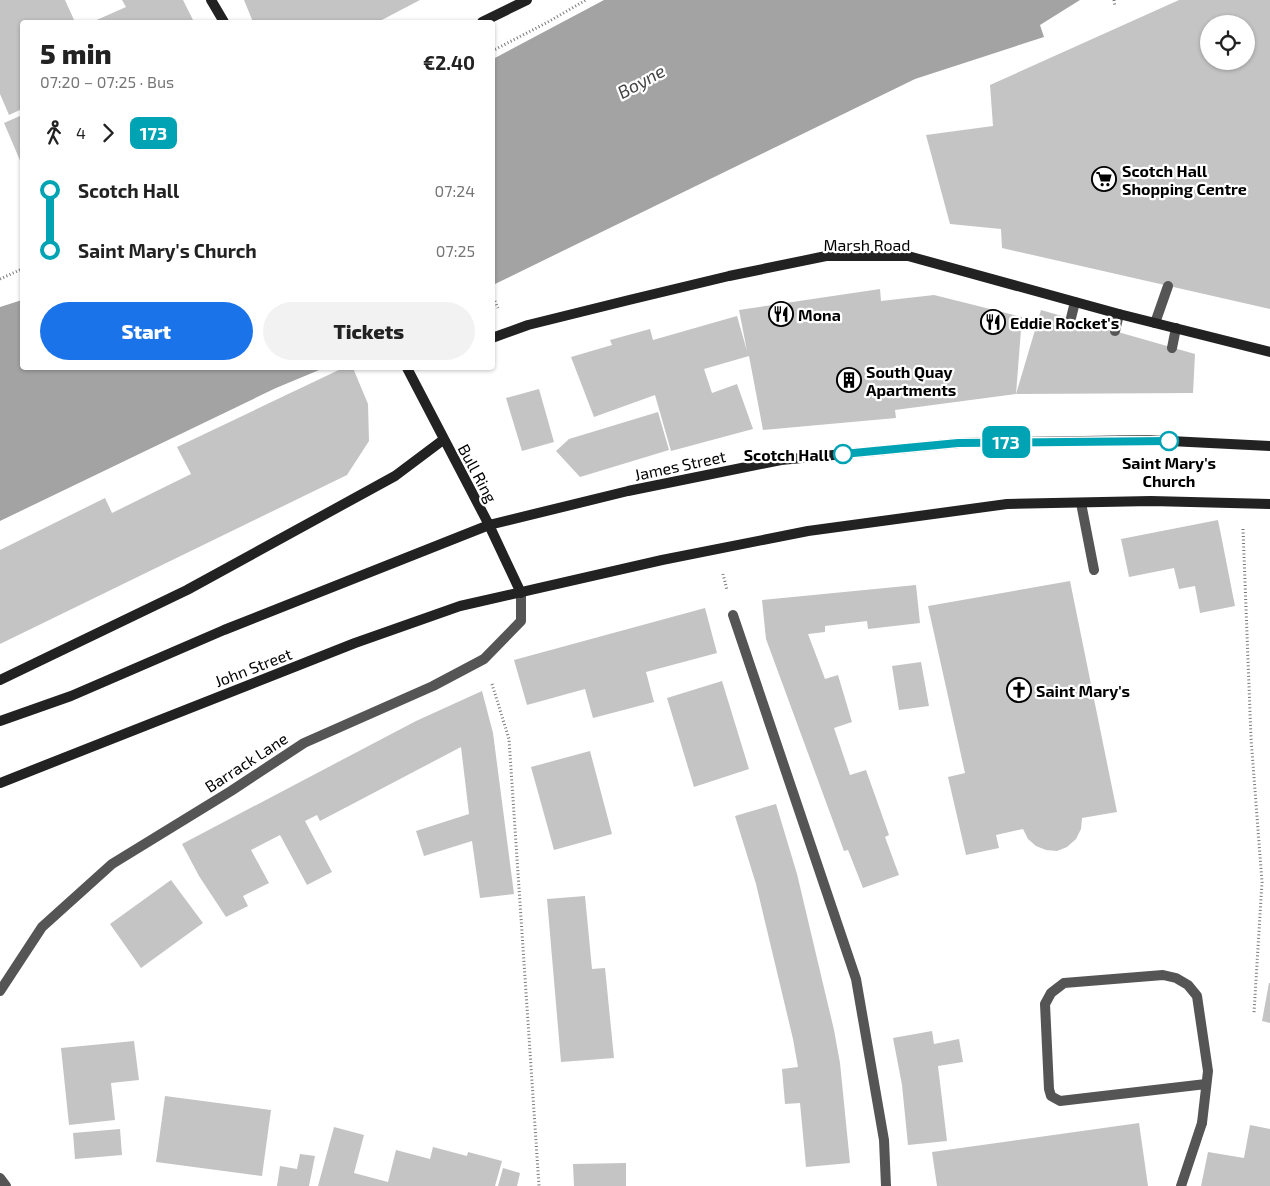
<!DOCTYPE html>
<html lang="en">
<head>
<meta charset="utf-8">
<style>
	:root { --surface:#fff; --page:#f2f2f2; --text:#222; --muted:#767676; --accent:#1a73e8 }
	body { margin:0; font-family:"Exo 2",sans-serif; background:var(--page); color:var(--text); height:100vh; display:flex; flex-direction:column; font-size:19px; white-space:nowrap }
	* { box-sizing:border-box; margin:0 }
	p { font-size:16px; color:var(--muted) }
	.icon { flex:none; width:28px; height:28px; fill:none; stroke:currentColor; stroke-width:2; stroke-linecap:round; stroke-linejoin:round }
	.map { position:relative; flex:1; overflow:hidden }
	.drawer { position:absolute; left:20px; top:20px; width:475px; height:350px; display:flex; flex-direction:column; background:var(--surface); border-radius:5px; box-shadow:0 1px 4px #0004 }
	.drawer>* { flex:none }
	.badge { padding:0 10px; border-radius:8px; font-size:18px; line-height:32px }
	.controls { position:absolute; left:1200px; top:15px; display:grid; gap:10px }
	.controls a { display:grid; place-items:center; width:55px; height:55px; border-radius:50%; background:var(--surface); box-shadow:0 1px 4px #0004; font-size:25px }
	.map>.badge { position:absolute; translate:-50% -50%; box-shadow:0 0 0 2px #fff }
	.legs { display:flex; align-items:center; gap:8px; height:55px; padding:0 20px; font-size:16px }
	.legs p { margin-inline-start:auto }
	.overview { display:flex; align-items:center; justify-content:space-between; height:85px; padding:0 20px }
	h1 { font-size:28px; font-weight:800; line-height:38px }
	.action { display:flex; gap:10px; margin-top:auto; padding:10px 20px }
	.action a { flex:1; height:58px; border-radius:30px; background:var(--accent); color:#fff; font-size:20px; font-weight:800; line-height:58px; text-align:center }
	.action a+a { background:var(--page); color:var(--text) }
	ul { padding:0 20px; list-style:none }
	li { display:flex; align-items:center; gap:18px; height:60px; font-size:19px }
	li i { display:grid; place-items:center; width:8px; height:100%; margin:0 6px; background:currentColor }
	li i::after { content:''; width:12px; height:12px; margin:-6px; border:4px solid; border-radius:50%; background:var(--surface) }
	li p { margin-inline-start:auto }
	li:first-child i { background:linear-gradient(#0000 50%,currentColor 0) }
	li:last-child i { background:linear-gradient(currentColor 50%,#0000 0) }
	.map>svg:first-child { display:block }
	.water { fill:#a3a3a3 }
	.building { fill:#c4c4c4; fill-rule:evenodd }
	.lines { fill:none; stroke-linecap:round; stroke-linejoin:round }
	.path { stroke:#777; stroke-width:3; stroke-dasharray:1 2.5; stroke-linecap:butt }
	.service { stroke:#555; stroke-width:10 }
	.minor { stroke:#555; stroke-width:10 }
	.secondary { stroke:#222; stroke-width:10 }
	.line-1-casing { stroke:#fff; stroke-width:11 }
	.line-1 { stroke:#00a3b4; stroke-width:8 }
	.stop-1-dot { fill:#fff; stroke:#00a3b4; stroke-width:2.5 }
	.labels { text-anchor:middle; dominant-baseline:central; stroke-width:4.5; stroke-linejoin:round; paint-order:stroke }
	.poi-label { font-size:16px; font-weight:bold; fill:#000; stroke:#fff; text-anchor:start }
	.street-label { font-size:16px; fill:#000; stroke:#fff }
	.stop-label { font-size:16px; font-weight:bold; fill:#000; stroke:#fff; text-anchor:end }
	.water-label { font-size:18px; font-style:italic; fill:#444; stroke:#fff }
</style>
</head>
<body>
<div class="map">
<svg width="1270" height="1186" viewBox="0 0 1270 1186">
	<rect width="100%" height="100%" fill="#fff"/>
	<path class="water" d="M604 0H1080L1040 25 1044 37 915 79 493 285V59Z
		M22 300V368H324L276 388 0 521V307Z"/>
	<path class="building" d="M0 0H65L75 22H22V109L9 115 0 94Z
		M122 0H183L194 22H92L126 7Z
		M244 0H420L378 22H253Z
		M1179 0H1270V309L1002 248 1001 229 950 224 926 135 993 126 990 85ZM1209 24H1246V61H1209Z
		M22 115V165L4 123Z
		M880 289 881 301 934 295 1022 317 1016 394 895 410 896 418 763 430 749 356 704 369 712 393 737 384 753 429 671 451 655 395 594 417 571 357 612 345 610 340 650 329 653 340 737 316 747 351 739 310Z
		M1041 310 1195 354 1193 393 1016 394Z
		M343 368H353L368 404 369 441 347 475 0 644V550L105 498 112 513 191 474 177 447Z
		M539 389 554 442 522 451 506 398Z
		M658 412 669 450 580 477 556 451 569 439Z
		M1218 520 1235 606 1200 613 1195 586 1179 589 1174 568 1129 577 1121 539Z
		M1070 581 1117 812 1082 818 1081 829 1076 839 1067 847 1057 851 1046 850 1036 846 1028 839 1023 829 996 835 999 848 966 855 948 777 965 773 928 606Z
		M916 585 920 623 868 629 867 621 825 626V632L808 634 825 679 838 675 852 722 834 728 850 775 866 770 889 835 885 837 899 875 863 888 848 850 844 851 766 639 762 600Z
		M705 608 717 653 646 672 654 702 593 718 585 689 527 705 514 660Z
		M921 662 929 706 899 710 892 666Z
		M722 681 749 769 694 787 667 698Z
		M482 691 493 733 514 894 480 898 472 841 424 856 416 831 469 814 461 747 320 821 317 815 305 821 332 872 307 885 280 835 251 850 269 883 243 896 248 906 226 917 199 876 182 844 416 721Z
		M590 751 612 834 554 850 531 767Z
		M776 804 797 874 834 1030 840 1063 850 1163 806 1167 800 1103 785 1104 782 1069 798 1067 793 1039 756 884 735 816Z
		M171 880 203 923 141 968 110 924Z
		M585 896 592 969 605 968 614 1058 561 1062 547 899Z
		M1269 983H1270V1023L1262 1021Z
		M932 1031 934 1044 959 1039 963 1062 938 1066 947 1141 908 1145 902 1085 893 1038Z
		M134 1041 139 1080 111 1083 115 1120 69 1125 61 1048Z
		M165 1096 271 1110 262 1176 156 1162Z
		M1139 1123 1148 1186H937L932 1152Z
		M1250 1125 1270 1129V1186H1201L1208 1152 1244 1158Z
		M334 1127 364 1135 354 1173 388 1182 396 1150 430 1159 433 1147 467 1156 468 1152 502 1161 495 1186H318Z
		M120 1129 122 1155 75 1159 73 1133Z
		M300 1154 315 1156 309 1186H277L280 1166 297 1169Z
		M626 1163V1186H574L573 1164Z
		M503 1168 520 1173 517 1186H498Z"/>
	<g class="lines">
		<path class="path" d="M1114 0 1115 7
			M492 51 548 22 586 0
			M0 279 22 269
			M495 301 498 308
			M1243 529 1251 738 1262 882 1254 1013
			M723 574 727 590
			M492 684 509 739 539 1186"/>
		<path class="service" d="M1071 318 1075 302
			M1155 323 1168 286
			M1115 331 1119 314
			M1172 348 1176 328
			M1081 503 1094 570
			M1202 1123 1208 1071 1197 996 1188 985 1176 978 1163 975 1064 983 1051 993 1045 1004 1049 1089 1051 1096 1060 1101 1206 1084"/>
		<path class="minor" d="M733 615 856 979 884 1140 886 1186
			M0 991 42 927 112 864 231 791 304 743 433 686 484 659 521 621V593
			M0 1178 6 1186
			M1181 1186 1202 1123"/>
		<path class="secondary" d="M211 0 224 22
			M482 22 527 0
			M492 338 528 325 629 300 729 276 826 256H908L1119 314 1270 352
			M407 368 489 525 521 593
			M0 680 187 590 395 476 443 440
			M0 721 71 696 224 630 489 525 628 491 781 460 959 443 1150 440 1270 446
			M0 783 355 643 460 606 662 560 808 531 1007 504 1151 501 1270 504"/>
	</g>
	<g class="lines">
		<defs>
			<path id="line-1" d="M843 454 958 443 1169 441"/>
		</defs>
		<use href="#line-1" class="line-1-casing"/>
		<use href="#line-1" class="line-1"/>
	</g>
	<defs>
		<symbol id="supermarket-ring" viewBox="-11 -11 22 22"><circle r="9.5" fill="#fff" stroke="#000" stroke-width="1.5"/><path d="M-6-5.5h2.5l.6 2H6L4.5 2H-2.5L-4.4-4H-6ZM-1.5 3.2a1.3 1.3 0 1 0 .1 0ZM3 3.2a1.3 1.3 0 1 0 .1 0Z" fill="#000"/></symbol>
		<symbol id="restaurant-ring" viewBox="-11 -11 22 22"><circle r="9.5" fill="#fff" stroke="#000" stroke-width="1.5"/><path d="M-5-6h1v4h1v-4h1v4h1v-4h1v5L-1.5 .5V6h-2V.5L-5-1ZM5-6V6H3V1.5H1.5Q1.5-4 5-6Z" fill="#000"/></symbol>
		<symbol id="building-ring" viewBox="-11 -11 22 22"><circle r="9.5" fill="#fff" stroke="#000" stroke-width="1.5"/><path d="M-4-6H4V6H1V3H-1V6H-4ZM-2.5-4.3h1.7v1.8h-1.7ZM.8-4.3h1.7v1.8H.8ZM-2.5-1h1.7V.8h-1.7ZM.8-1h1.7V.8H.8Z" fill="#000"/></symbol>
		<symbol id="church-ring" viewBox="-11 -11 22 22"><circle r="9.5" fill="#fff" stroke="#000" stroke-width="1.5"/><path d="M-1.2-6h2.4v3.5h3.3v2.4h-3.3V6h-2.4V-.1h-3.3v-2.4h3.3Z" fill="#000"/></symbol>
	</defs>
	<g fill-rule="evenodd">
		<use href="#supermarket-ring" x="1090" y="165" width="28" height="28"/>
		<use href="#restaurant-ring" x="767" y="300" width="28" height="28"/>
		<use href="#restaurant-ring" x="979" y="308" width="28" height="28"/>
		<use href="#building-ring" x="835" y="366" width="28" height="28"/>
		<use href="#church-ring" x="1005" y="676" width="28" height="28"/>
	</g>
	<g class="stop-1-dot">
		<circle cx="1169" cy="441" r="9"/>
		<circle cx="843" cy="454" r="9"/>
	</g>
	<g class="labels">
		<g class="poi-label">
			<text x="1122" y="170">Scotch Hall<tspan x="1122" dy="18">Shopping Centre</tspan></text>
			<text x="798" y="314">Mona</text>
			<text x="1010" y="322">Eddie Rocket's</text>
			<text x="866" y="371">South Quay<tspan x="866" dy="18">Apartments</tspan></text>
			<text x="1036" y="690">Saint Mary's</text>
		</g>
		<g class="street-label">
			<text x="867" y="244">Marsh Road</text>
			<text transform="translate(680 465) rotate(-12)">James Street</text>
			<text transform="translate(478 473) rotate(62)">Bull Ring</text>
			<text transform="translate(253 667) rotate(-21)">John Street</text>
			<text transform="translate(246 762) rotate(-33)">Barrack Lane</text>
		</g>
		<g class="stop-label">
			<text x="829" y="454">Scotch Hall</text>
			<text x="1169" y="462" text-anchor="middle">Saint Mary's<tspan x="1169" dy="18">Church</tspan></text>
		</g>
		<g class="water-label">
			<text transform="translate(641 81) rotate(-29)">Boyne</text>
		</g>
	</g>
</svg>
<div class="controls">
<a><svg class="icon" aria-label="locate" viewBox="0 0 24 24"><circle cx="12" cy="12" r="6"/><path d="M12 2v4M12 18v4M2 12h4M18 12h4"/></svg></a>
</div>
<b class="badge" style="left:1006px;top:442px;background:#00a3b4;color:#fff">173</b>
<section class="drawer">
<div class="overview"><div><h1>5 min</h1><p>07:20 – 07:25 · Bus</p></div><b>€2.40</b></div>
<div class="legs"><svg class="icon" aria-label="walk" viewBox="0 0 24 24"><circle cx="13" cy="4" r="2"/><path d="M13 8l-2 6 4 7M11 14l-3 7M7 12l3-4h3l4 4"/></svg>4<svg class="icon" aria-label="forward" viewBox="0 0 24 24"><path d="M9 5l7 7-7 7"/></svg><b class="badge" style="background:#00a3b4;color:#fff">173</b></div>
<ul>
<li><i style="color:#00a3b4"></i><b>Scotch Hall</b><p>07:24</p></li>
<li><i style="color:#00a3b4"></i><b>Saint Mary's Church</b><p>07:25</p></li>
</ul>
<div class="action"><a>Start</a><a>Tickets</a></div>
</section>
</div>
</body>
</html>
